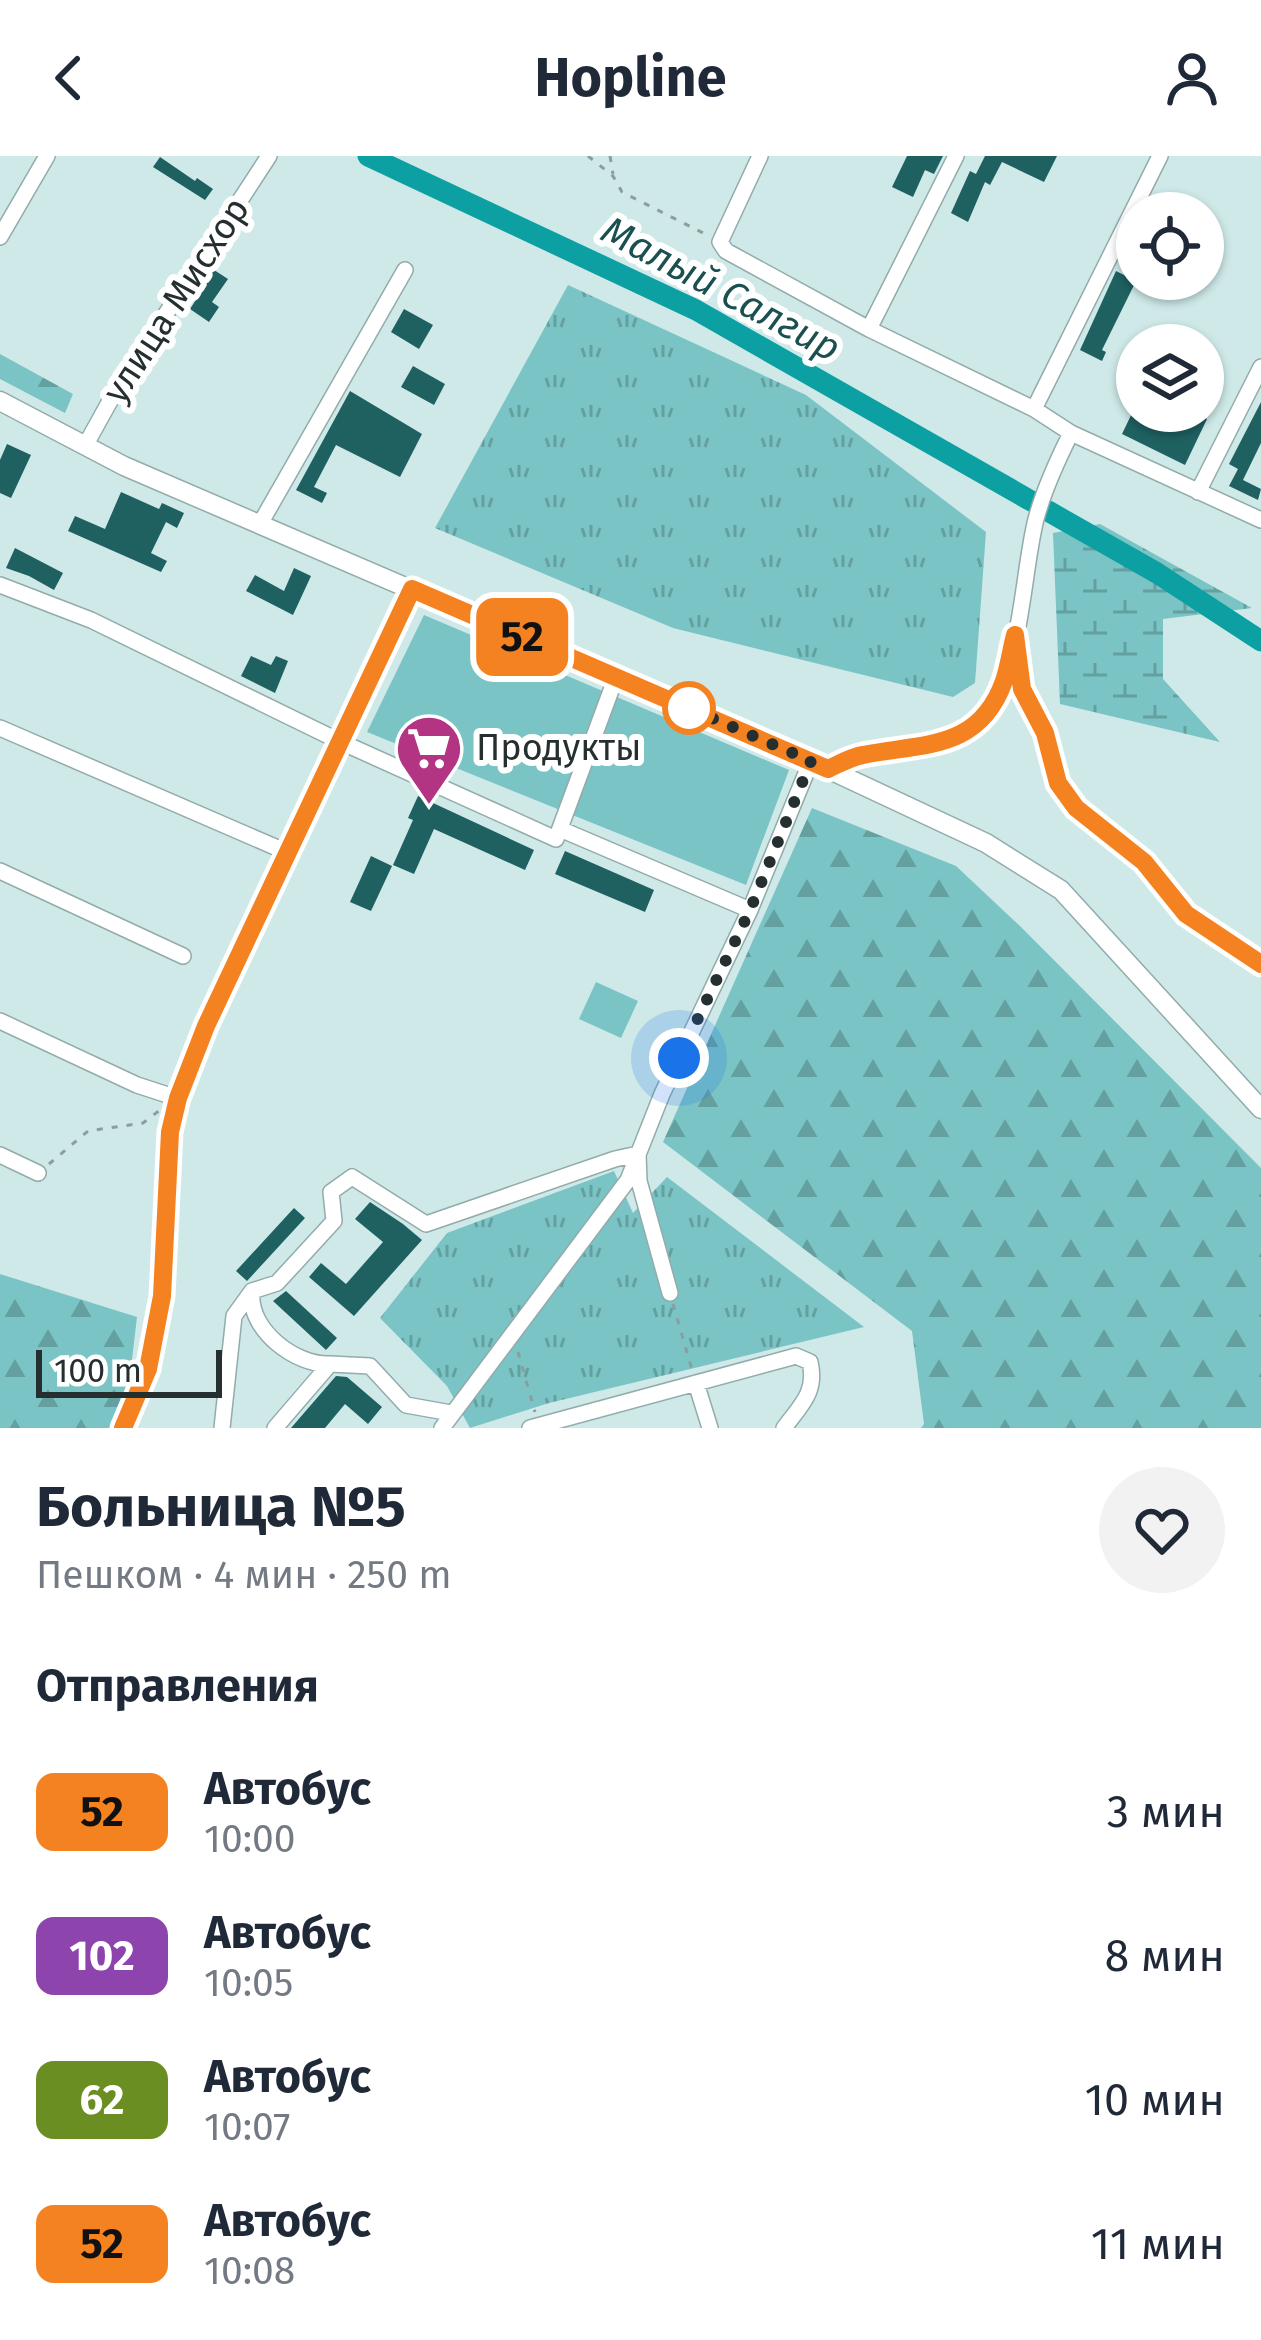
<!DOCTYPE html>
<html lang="ru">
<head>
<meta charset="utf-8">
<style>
	:root { --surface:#fff; --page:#f2f2f3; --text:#1f2937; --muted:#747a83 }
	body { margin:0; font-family:"Fira Sans",sans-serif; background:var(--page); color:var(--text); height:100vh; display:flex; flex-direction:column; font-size:45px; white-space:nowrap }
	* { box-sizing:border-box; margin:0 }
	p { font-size:39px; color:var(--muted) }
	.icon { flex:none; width:66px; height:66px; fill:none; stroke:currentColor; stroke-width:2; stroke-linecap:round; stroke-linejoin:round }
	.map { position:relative; height:1272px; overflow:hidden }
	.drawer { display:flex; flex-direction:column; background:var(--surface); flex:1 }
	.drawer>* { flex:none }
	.badge { padding:0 24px; border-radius:18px; font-size:42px; line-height:78px }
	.tools { position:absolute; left:1116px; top:36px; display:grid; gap:24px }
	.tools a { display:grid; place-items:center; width:108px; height:108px; border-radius:50%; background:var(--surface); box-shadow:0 3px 9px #0004; font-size:60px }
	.scale { position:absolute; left:36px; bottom:30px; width:186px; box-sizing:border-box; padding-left:12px; border:6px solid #252f2f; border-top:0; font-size:33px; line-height:42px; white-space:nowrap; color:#252f2f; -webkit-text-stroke:9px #fff; paint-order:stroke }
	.you { position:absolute; width:60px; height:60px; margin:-30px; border:9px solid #fff; border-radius:50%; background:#1a73e8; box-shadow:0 0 0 18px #1a73e833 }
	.map>.badge { position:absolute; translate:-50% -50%; box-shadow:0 0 0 6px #fff }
	h2 { padding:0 36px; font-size:45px; line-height:108px }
	.round { display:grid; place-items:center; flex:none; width:126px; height:126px; border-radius:63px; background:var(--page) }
	.headline { display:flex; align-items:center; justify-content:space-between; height:204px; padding:0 36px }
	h1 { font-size:57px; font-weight:700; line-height:90px }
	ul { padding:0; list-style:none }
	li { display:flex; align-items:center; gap:36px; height:144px; padding:0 36px }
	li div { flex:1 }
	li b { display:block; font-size:45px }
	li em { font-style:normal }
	li .badge { min-width:132px; font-weight:700; text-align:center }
	header { display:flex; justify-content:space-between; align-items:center; height:156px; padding:0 36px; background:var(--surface); font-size:54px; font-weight:700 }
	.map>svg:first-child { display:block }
	.grass { fill:url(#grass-tufts) }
	.forest { fill:url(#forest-firs) }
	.wetland { fill:url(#wetland-marsh) }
	.garden { fill:#7ac4c5 }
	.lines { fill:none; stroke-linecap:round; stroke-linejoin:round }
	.river { stroke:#0ca0a2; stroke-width:21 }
	.building { fill:#1f6061 }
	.minor-casing { stroke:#92abab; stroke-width:18 }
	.major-casing { stroke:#92abab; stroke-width:21 }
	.path { stroke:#8a9e9e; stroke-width:3; stroke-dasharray:6 9; stroke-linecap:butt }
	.minor { stroke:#fff; stroke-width:15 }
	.major { stroke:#fff; stroke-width:18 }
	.line-casing { stroke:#fff; stroke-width:27 }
	.line { stroke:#f58220; stroke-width:18 }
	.walk { stroke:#252f2f; stroke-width:12; stroke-dasharray:0 21.6 }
	.stop-dot { fill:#fff; stroke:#f58220; stroke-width:6 }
	.labels { text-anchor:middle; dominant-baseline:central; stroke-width:12; stroke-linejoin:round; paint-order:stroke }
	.street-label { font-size:36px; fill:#252f2f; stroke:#fff }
	.poi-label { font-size:36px; fill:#252f2f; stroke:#fff; text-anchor:start }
	.water-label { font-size:39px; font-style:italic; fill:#1b5051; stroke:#fff }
</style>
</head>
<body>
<header><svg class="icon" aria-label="back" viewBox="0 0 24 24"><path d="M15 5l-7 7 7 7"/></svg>Hopline<svg class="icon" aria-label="person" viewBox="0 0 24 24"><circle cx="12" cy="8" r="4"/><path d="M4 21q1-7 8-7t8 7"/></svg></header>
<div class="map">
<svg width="1261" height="1272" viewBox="0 0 1261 1272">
	<defs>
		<pattern id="grass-tufts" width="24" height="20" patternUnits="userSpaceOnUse" patternTransform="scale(3)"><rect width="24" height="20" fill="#7ac4c5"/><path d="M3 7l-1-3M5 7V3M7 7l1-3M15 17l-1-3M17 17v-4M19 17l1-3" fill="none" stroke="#64a0a0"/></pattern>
		<pattern id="forest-firs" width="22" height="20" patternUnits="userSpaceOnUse" patternTransform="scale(3)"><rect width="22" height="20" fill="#7ac4c5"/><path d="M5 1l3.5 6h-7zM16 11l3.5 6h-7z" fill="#64a0a0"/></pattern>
		<pattern id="wetland-marsh" width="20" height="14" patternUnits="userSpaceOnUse" patternTransform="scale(3)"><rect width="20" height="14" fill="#7ac4c5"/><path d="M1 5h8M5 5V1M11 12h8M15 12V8" fill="none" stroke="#64a0a0"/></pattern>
	</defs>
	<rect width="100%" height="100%" fill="#cfe9e9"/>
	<path class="grass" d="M568 129 806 239 986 376 975 527 953 541 673 472 435 372Z
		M614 1015 633 1057 667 1021 864 1171 549 1247 470 1272 447 1230 380 1162 447 1077Z"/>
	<path class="forest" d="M0 198 73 238 65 257 0 223Z
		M812 652 956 710 1020 770 1261 1012V1272H921L924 1268 912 1175 663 986Z
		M0 1118 137 1161 124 1272H0Z"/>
	<path class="wetland" d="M1100 368 1252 452 1163 463V523L1220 586 1060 548 1053 377Z"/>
	<path class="garden" d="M424 459 789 614 746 729 367 576Z
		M596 826 638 845 621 882 579 863Z"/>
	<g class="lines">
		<path class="river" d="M368 0 696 154 1033 346
			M1048 355 1157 417 1261 485"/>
	</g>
	<path class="building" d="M907 0H943L934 18 925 14 913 41 892 31Z
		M985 0H1057L1044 26 1002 6 990 29 985 26 968 66 951 57 970 15 976 18Z
		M160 1 195 25 197 22 213 33 205 44 153 11Z
		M211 112 228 123 212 146 219 151 209 166 190 153 203 133 198 130Z
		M1116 115 1136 125 1102 194 1106 196 1102 205 1080 194Z
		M404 153 433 169 419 193 391 176Z
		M413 210 445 228 434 249 401 231Z
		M350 235 422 278 400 321 336 289 314 331 327 337 322 347 296 334Z
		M1261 246V287L1243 324 1261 333 1258 344 1229 330 1238 313 1229 308Z
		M1133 255H1189L1207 263 1185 309 1122 278Z
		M7 288 31 299 11 342 0 337V304Z
		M121 336 159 353 162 347 184 357 177 372 166 366 151 397 167 405 161 416 68 375 75 360 105 373Z
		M15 392 63 417 54 434 29 420 6 412Z
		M294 412 311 420 293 459 246 435 255 419 284 435Z
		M251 500 271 509 276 500 288 505 275 537 241 520Z
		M418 640 534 694 525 714 434 673 414 718 393 709 413 664 408 662Z
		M565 695 654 734 645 756 555 718Z
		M371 700 392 710 371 755 350 746Z
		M370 1046 403 1068 422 1084 354 1160 309 1121 321 1107 346 1128 383 1086 355 1063Z
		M294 1052 305 1062 247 1125 236 1115Z
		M286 1135 337 1182 326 1194 273 1145Z
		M336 1220 347 1221 382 1251 368 1268 345 1248 325 1272H291Z"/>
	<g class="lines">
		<defs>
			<path id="minor" d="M760 0 720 86 726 95 869 173 1034 253 1071 277 1261 364
				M0 81 47 0
				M869 173 956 0
				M1034 253 1160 0
				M85 290 115 236 269 0
				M1198 336 1261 211
				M260 368 405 114
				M0 429 91 464 341 586 556 683 616 521
				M1017 492 1022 533 1045 577 1058 627 1076 652 1144 706 1186 758 1261 807
				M0 572 289 697
				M828 613C839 608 851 601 863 599 893 593 926 596 954 582 1024 548 1019 430 1036 363 1044 333 1057 305 1071 277
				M560 673 750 754
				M0 715 183 800
				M0 865 137 929 177 942
				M0 999 38 1017
				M252 1138C249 1174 296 1210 330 1208
				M696 1227 710 1272
				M123 1272 148 1212 162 1140 170 976 177 942 206 870 412 433
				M222 1272 234 1160 252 1135 277 1127 334 1065 331 1036 352 1021 426 1068 615 1003 638 998 639 1025 670 1137
				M275 1272 330 1208 370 1210 406 1249 451 1257
				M442 1272 628 1024 662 938 750 754 811 605
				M530 1272 796 1200 810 1206C817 1236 801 1249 784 1272"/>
			<path id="major" d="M0 245 124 310 828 613 986 687 1061 734 1261 953"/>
		</defs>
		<use href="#minor" class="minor-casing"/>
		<use href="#major" class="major-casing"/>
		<path class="path" d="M588 0 613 20 622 36 709 80
			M610 0 613 18
			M49 1008 88 975 143 967 160 954
			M673 1148 692 1214
			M518 1196 535 1256"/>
		<use href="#minor" class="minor"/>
		<use href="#major" class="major"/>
	</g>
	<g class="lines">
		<defs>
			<path id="line" d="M123 1272 148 1213 162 1140 170 976 178 942 206 870 412 433 828 613C839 608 851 601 863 599 923 587 979 595 1004 525 1009 510 1011 494 1015 479L1022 533 1045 577 1058 627 1076 652 1144 706 1186 758 1261 808"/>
		</defs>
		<use href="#line" class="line-casing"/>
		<use href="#line" class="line"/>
		<path class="walk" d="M679 902 750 754 811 605 689 552"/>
	</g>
	<defs>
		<symbol id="supermarket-pin" viewBox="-11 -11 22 30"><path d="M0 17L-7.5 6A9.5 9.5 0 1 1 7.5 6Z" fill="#b23483" stroke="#fff"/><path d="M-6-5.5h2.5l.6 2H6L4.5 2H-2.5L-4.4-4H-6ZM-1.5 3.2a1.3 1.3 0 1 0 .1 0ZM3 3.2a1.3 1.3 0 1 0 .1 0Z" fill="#fff"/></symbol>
	</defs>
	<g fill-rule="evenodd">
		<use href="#supermarket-pin" x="391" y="554" width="76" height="104"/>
	</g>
	<circle class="stop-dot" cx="689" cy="552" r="24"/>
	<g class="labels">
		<g class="street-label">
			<text transform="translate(176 144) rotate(-57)">улица Мисхор</text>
		</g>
		<g class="poi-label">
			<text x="476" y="592">Продукты</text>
		</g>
		<g class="water-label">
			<text transform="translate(721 133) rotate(28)">Малый Салгир</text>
		</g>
	</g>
</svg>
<div class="tools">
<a><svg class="icon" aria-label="locate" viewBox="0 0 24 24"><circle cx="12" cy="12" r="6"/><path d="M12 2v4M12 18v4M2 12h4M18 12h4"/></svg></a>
<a><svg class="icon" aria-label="layers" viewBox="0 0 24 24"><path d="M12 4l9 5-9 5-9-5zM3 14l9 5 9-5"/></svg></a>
</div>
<div class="scale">100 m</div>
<div class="you" style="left:679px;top:902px"></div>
<b class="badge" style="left:522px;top:481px;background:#f58220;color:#111">52</b>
</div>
<section class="drawer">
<div class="headline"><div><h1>Больница №5</h1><p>Пешком · 4 мин · 250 m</p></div><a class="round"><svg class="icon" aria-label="heart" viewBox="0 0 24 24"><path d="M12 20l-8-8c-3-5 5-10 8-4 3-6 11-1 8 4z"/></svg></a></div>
<h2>Отправления</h2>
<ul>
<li><span class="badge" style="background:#f58220;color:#111">52</span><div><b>Автобус</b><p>10:00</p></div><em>3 мин</em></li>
<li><span class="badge" style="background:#8e44ad;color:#fff">102</span><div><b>Автобус</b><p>10:05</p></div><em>8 мин</em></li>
<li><span class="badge" style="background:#6b8e23;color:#fff">62</span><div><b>Автобус</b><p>10:07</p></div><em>10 мин</em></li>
<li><span class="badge" style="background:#f58220;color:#111">52</span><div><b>Автобус</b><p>10:08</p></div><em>11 мин</em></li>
</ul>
</section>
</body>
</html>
